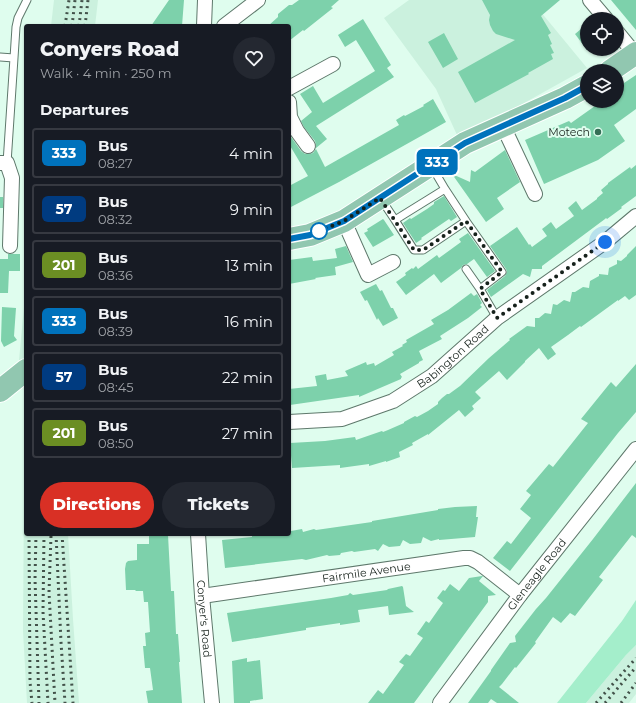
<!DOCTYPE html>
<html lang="en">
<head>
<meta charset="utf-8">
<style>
	:root { --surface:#171b24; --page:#242831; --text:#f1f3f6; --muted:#9ea1a6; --line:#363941; --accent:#d93025 }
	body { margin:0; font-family:Montserrat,sans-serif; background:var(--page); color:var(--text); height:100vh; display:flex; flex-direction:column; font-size:15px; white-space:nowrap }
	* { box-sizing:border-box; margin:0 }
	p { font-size:13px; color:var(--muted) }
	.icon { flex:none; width:22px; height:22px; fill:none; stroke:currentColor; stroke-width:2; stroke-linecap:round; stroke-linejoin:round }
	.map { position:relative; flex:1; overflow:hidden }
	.sheet { position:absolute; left:24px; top:24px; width:267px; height:512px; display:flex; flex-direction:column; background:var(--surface); border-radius:4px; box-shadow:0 1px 3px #0004 }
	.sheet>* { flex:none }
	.badge { padding:0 8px; border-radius:6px; font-size:14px; line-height:26px }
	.tools { position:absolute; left:580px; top:12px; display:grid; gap:8px }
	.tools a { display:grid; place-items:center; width:44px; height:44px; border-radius:50%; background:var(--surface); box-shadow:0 1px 3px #0004; font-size:20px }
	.you { position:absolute; width:20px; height:20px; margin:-10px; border:3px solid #fff; border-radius:50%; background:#1a73e8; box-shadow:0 0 0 6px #1a73e833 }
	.map>.badge { position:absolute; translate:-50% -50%; box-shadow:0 0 0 2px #fff }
	h2 { padding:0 16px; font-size:15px; line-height:36px }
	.round { display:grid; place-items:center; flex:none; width:42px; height:42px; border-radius:21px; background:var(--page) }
	.summary { display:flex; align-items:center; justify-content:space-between; height:68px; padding:0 16px }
	h1 { font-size:19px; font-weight:800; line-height:30px }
	.primary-button { display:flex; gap:8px; margin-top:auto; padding:8px 16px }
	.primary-button a { flex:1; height:46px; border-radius:24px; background:var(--accent); color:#fff; font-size:16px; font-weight:800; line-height:46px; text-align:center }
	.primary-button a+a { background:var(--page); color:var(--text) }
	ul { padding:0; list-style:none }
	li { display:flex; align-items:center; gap:12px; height:50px; margin:0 8px 6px; padding:0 8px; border:2px solid var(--line); border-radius:4px }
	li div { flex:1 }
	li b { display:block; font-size:15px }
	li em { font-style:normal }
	li .badge { min-width:44px; font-weight:700; text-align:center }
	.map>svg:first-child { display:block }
	.built { fill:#cbf1de }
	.green { fill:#a4eecb }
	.building { fill:#7dd1ab }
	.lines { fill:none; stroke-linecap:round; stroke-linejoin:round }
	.lane-casing { stroke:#5e786b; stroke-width:9 }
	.street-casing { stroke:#5e786b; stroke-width:16 }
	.primary-casing { stroke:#fff; stroke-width:24 }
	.lane { stroke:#fff; stroke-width:7 }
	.street { stroke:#fff; stroke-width:14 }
	.primary { stroke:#91c7b0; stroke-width:22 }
	.rail { stroke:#425149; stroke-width:3; stroke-dasharray:2 4; stroke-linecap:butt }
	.line-casing { stroke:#fff; stroke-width:9 }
	.line { stroke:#0072bc; stroke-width:6 }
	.walk { stroke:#16211b; stroke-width:4; stroke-dasharray:0 7.2 }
	.poi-dot { fill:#356e56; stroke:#dffdee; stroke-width:1.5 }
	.stop-dot { fill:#fff; stroke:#0072bc; stroke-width:2 }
	.labels { text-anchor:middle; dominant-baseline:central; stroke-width:4; stroke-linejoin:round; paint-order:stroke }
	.poi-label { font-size:11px; fill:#16211b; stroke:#dffdee; text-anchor:end }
	.street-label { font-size:11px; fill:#16211b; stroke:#dffdee }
</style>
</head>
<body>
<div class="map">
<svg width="636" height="703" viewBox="0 0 636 703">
	<rect width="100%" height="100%" fill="#dffdee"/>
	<path class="built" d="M54 0H98L95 26H51Z
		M409 0H531L587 68 497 118 457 135 436 89 384 18Z
		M26 286V534H68L73 619 79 703H27L23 631 24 488V415L25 386 19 360Z
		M636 645V694L629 703H586L626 655Z"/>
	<path class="green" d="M636 600V645L626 655 586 703H557L622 621Z"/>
	<path class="building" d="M169 0H184L182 26H151Z
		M299 0H339L331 7 333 8 304 31 303 30 289 41V26H268L278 17V14L289 5H292Z
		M482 0H560L541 16 551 33 548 35 552 44 550 45 554 53 551 54 553 59 528 73 529 74 475 103 458 72 515 40 496 34 493 31 490 25 489 20 490 15Z
		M611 0H636V30Z
		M363 19 391 65 387 68 394 77 316 126 327 139 316 148V145L315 141 304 127 301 121 312 112 300 94 313 86 323 103 375 71 356 40 345 47 338 35Z
		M587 24V50L575 34Z
		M444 33 458 59 443 68 428 42Z
		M636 75V109L614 125 625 141 598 160 544 184 525 140 569 121 571 123 602 101H617V88L621 86V85Z
		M433 99 446 122 339 182 289 208V186L308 176 289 144V138L291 137 301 151 305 154H309L313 153 316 149 325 167 399 125 396 120 404 115 405 116 424 106 423 105Z
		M505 150 520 182 497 198 504 209 486 222 452 174 470 182 471 170 475 172Z
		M636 165V196L621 207 622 208 607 219 606 218 605 219 542 266V269H532L530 277 523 274 491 297 487 290 505 276 507 272 506 269 490 246 517 227 529 245 530 244 532 247 547 236 542 229 546 226 551 222 556 229 574 216 568 208 576 201 582 210 597 199V198L603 193 601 190 608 184V183L630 167 631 169Z
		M444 196 457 217 451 221 449 219 421 238 422 239 416 243 403 223 410 218 411 219 427 209 434 204V202Z
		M0 197H3V208H0Z
		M383 219 384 220 394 235 373 247 364 233 368 231 367 229Z
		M468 233 495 271 487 277 474 259 467 264 463 265 461 268 441 283 434 274 406 295 396 282 406 275 405 273 412 268 413 269 416 266 418 269 437 255 439 258 461 242 459 239Z
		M346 246 353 262 335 267 336 275 315 278 316 279 289 284V260L312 257 313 261 337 258 335 249Z
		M636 246V295L629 300 625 296 618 301V300L581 327 580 326 568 335 551 347 556 354 548 360 539 348 525 361V362L507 380 499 371 475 392 481 398 472 406 474 409 465 417 459 410 428 435V434L412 443 413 445 399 452 400 457 386 462V461L369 466V464L340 468V465L292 468 290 443 325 441 355 437 356 440 382 431 383 432 388 430 404 423V422L415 416 417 417 428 411 438 404V402L442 398 447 394H449L460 386 489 358 510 340 509 339 527 326 535 327V318H539L545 313 551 314 553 304 557 305 564 300 570 302 572 292H575L583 287 589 288 590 281 599 276V274L608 275 609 268 617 264V260L621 261 627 256V255Z
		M8 254H20V271H9L8 293H0V259H8Z
		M376 284 380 291 382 290 391 308H393L398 318 383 326 378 318 377 320 367 300 365 301 360 292Z
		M471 293 474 296 477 294 482 303 480 305 482 307 468 318 440 336 442 339 419 351 423 360 419 362V363L400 374 402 377 401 378V379L359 397V395L290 405 289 389 317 386 315 376 326 374 327 380 348 376 345 371 366 362 367 365 374 363 375 366 394 355 392 352 403 346 402 345 407 342 406 340 434 324 431 320 448 310Z
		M2 307 16 308 14 336 17 340 4 347 1 341Z
		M636 364V412L618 433 510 571 493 558 507 541 511 544 531 518 520 509 531 495 526 491 549 464 553 467 588 423 581 419 611 382 616 387Z
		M636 483V538L632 535 599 577 603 580 575 616 570 613 561 623 553 617 535 642 536 643 516 668 515 667 502 684 499 687 519 703H497L491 699 488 703H468L491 671V670L510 643 516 642 515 636 536 609 546 598 593 539Z
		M477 506 476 517H478L475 537 439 540V539L431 541 423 537 421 543 410 544 403 540 400 546 389 547 383 544 378 551 375 549 354 552 352 551 341 553 340 555 329 556 327 555 306 560 302 559 225 568 222 540 252 537V536L267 534H291V531L302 529 303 532 314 529 316 530 372 522V521L438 510V509L455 507Z
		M149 535H168L171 591H174L176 634H178L180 662H179L182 703H148L146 691 153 690 150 668H145L143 646H146L145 633 150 632 148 602H144L143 591H135L136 590H126L125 569 126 563 128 561 137 560V544H149Z
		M482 576H483L479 581 496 595 488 596V602L414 703H368L378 690 383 694 404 665 399 662 406 654 410 656 423 638 417 634 426 621 429 623 443 603 437 598 443 590 445 591 450 584 459 591 469 578Z
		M402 586 403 587 406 606 414 612 389 615 388 606 358 610 360 622 340 625V623L306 628V630L232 642 227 613 331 598 348 595 350 593 353 595 387 590 388 589Z
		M247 658V662L260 660 263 699 250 701V703H234L232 661Z"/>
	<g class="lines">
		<defs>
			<path id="lane" d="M0 57 14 58 16 27 18 18 27 0
				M7 163 14 58
				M432 167 445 189 466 221
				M381 199 395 220 445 189
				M395 220 414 250H423L466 221 502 272 480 289
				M466 269 480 289 497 318"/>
			<g id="street">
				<path d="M590 0 606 19"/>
				<path d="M204 26 205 0"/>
				<path d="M224 26 258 0"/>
				<path d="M617 32 635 54"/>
				<path d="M289 88 333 64"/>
				<path d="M289 102 290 117 297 131 308 146"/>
				<path d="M503 126 535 194"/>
				<path d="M0 163H7L12 178 10 246"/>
				<path d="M344 221 368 275 393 262"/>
				<path id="s1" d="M289 422 342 419 393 401 432 376 497 318 605 242 636 216"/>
				<path id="s2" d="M198 534 202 596 212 703"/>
				<path id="s3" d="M202 596 464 558H470L478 562 520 595"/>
				<path id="s4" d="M440 703 520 595 636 449"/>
			</g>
			<path id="primary" d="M610 71 636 53
				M289 239 310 235 344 221 465 143 565 98 587 86
				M0 391 26 370"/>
		</defs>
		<use href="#lane" class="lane-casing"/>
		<use href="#street" class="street-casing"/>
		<use href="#primary" class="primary-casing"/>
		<use href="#lane" class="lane"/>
		<use href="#street" class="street"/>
		<use href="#primary" class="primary"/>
		<path class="rail" d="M65 26 69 0
			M72 26 75 0
			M79 26 82 0
			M85 26 88 0
			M29 534 30 682 32 703
			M36 534 35 579 39 703
			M44 534 43 612 48 703
			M56 534 61 642 65 703
			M62 534 73 703
			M51 536 49 592 55 703
			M596 703 636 658
			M605 703 636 667
			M621 703 636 683"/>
	</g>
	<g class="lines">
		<defs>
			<path id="line" d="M289 239 310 235 344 221 465 143 565 98 587 86"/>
		</defs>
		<use href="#line" class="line-casing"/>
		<use href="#line" class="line"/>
		<path class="walk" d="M319 231 344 221 380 198 414 250H423L466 221 502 272 480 289 497 318 605 242"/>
	</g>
	<circle class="poi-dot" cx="598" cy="132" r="4"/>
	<circle class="stop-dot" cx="319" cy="231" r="8"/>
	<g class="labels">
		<g class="poi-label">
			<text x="590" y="132">Motech</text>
		</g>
		<g class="street-label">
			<text stroke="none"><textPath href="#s1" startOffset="182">Babington Road</textPath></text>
			<text stroke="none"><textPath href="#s3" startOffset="166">Fairmile Avenue</textPath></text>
			<text stroke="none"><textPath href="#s4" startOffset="161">Gleneagle Road</textPath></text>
			<text stroke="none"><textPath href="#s2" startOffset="85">Conyer's Road</textPath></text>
		</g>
	</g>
</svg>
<div class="tools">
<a><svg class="icon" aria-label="locate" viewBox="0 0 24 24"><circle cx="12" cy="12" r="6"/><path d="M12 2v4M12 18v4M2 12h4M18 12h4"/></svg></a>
<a><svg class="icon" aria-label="layers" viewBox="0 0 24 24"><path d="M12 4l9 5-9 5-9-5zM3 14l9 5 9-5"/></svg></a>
</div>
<div class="you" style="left:605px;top:242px"></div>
<b class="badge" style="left:437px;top:162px;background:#0072bc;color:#fff">333</b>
<section class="sheet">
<div class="summary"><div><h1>Conyers Road</h1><p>Walk · 4 min · 250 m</p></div><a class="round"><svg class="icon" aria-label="heart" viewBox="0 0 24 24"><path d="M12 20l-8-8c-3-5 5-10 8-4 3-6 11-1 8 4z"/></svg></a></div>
<h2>Departures</h2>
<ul>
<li><span class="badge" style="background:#0072bc;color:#fff">333</span><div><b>Bus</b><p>08:27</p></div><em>4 min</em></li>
<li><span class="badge" style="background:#003b80;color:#fff">57</span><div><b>Bus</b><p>08:32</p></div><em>9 min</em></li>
<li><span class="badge" style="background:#6b8e23;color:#fff">201</span><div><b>Bus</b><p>08:36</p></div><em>13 min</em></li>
<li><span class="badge" style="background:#0072bc;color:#fff">333</span><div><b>Bus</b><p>08:39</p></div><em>16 min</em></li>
<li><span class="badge" style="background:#003b80;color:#fff">57</span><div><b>Bus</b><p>08:45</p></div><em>22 min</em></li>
<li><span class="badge" style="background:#6b8e23;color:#fff">201</span><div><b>Bus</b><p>08:50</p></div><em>27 min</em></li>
</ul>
<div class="primary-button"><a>Directions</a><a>Tickets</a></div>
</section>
</div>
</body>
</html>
